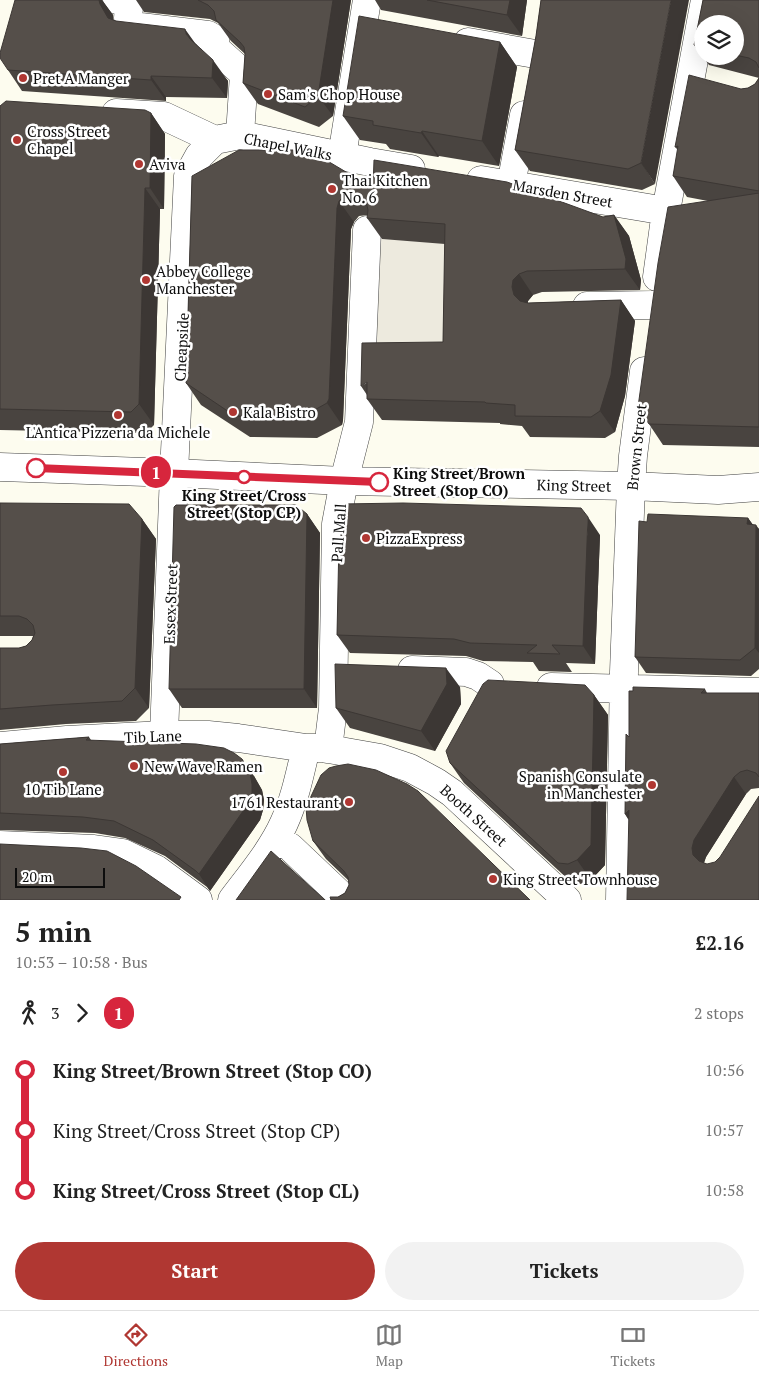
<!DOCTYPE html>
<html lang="en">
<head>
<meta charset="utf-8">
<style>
	:root { --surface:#fff; --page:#f2f2f2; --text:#222; --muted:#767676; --line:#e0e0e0; --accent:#b03732 }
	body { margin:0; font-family:"PT Serif",serif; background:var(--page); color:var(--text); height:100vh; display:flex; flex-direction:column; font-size:19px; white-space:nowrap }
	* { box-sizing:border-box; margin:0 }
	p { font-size:16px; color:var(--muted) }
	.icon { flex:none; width:28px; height:28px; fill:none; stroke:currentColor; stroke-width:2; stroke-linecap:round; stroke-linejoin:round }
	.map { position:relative; height:900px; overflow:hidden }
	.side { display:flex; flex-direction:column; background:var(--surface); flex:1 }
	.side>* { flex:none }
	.badge { padding:0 10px; border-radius:16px; font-size:18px; line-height:32px }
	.buttons { position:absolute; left:694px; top:15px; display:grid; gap:10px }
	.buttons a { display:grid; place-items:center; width:50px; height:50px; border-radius:50%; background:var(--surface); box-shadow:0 5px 20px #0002; font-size:25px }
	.scale { position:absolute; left:15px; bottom:12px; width:90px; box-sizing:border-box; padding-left:5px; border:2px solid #0d0d0d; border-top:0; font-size:14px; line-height:18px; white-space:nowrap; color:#0d0d0d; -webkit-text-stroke:4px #fff; paint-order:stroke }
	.map>.badge { position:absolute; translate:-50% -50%; box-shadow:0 0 0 2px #fff }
	.legs { display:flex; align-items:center; gap:8px; height:55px; padding:0 15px; font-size:16px }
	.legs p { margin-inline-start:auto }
	.head { display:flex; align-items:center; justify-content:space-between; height:85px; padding:0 15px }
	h1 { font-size:28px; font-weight:700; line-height:38px }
	.button { display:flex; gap:10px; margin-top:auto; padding:10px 15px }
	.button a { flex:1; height:58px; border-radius:30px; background:var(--accent); color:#fff; font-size:20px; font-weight:700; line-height:58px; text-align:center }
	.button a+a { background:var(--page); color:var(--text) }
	ul { padding:0 15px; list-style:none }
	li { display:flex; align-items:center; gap:18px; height:60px; font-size:19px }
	li i { display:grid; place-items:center; width:8px; height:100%; margin:0 6px; background:currentColor }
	li i::after { content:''; width:12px; height:12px; margin:-6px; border:4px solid; border-radius:50%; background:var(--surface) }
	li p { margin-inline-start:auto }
	li:first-child i { background:linear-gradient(#0000 50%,currentColor 0) }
	li:last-child i { background:linear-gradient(currentColor 50%,#0000 0) }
	.tabs { display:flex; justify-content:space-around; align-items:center; height:70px; border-top:1px solid var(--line); background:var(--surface); font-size:14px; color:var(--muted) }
	.tabs a { display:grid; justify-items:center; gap:2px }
	.tabs .on { color:var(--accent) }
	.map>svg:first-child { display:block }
	.plaza { fill:#edeade }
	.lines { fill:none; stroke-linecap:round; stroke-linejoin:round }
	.minor-casing { stroke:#404040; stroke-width:29 }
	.minor { stroke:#fff; stroke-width:28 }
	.wall { fill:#494440; fill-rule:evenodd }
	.shaded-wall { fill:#3c3734 }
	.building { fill:#554f4a; stroke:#3c3734 }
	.line-1-casing { stroke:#fff; stroke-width:11 }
	.line-1 { stroke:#d7263d; stroke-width:8 }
	.poi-dot { fill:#b03732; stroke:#fff; stroke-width:2 }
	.stop-1-dot { fill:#fff; stroke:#d7263d; stroke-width:2.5 }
	.labels { text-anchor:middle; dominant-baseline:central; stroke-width:5; stroke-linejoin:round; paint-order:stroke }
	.poi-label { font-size:15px; fill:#0d0d0d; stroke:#fff; text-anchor:start }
	.street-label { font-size:15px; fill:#0d0d0d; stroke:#fff }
	.stop-label { font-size:15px; font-weight:bold; fill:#0d0d0d; stroke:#fff; text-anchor:start }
</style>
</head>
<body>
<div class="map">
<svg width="759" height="900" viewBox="0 0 759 900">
	<rect width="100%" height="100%" fill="#fdfcef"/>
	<path class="plaza" d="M367 238 455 244 450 353 363 345Z"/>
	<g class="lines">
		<defs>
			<path id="minor" d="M117 0 124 1 129 7 128 18 132 26 208 35 215 39V48L244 74 240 135
				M468 42 535 54
				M116 113 164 116 215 140 240 135 370 162 411 169
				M342 156 367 0
				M481 180 666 211
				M511 185 524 115
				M657 277 666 211 705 0
				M587 306 653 305
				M0 467 174 473 344 481 631 486 718 490 759 487
				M412 670 466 672 478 676 490 684
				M551 687 759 692
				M164 735 174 473 188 176 199 156 215 140
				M0 746 67 740 164 735H208L238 738 306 748H323L380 758 410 768 436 782 452 793 567 900
				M328 749 333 708 336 524 344 481 359 422 367 230
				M276 839 290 847 346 900
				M0 845 94 849 123 853 156 869 198 900
				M232 900C250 876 272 850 284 823 295 799 300 773 306 748
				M620 900 624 672 631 486 633 456 644 371"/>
		</defs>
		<use href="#minor" class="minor-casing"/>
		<use href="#minor" class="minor"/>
	</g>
	<path class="wall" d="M15 0H102L113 15V20L196 44 228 81 227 98 166 97V101L22 91 8 70Z
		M136 0H351L333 116 319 127 258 104 243 83 245 54 231 41 218 23 210 19 144 12Z
		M375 0H527L522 36 381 10Z
		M541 0 655 184 642 190 530 171 515 150 536 36Z
		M703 0H759V78L709 65 694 45ZM702 24H735V56H702Z
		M500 42 517 67 499 166 439 156 438 157 390 149 386 144 360 140 343 116Z
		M759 78V447L663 445 649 424 708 201 687 197 673 176 678 150 675 147 741 89 748 88 755 84Z
		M0 106 151 113 165 134 164 209H160L154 425 146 433 0 430Z
		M192 176 373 188 603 217 614 215 629 236 641 280 640 290 542 292 533 295 528 301V303L621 300 635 321 625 396 615 432 605 438 530 437 522 426 500 424V423L382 420 367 399V395L361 386 443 342 445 244 382 239 367 218 368 215 359 216 354 222 351 229 343 420 342 425 317 438 250 437 201 405 186 383Z
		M0 503 142 519 156 539 149 708 136 721 66 724 0 730V648H19L26 646 32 640 33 636H0Z
		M307 514 320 533 317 708H182L169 689Z
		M748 518 753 525 759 529V669L751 676 646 673 635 657 647 522Z
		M600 535 595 664 566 663 572 672 539 671 533 662 483 661 466 656 350 653 337 635 341 542Z
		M460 687 461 704 435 751 350 728 336 708Z
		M705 689 707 693H759V788L751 789 746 794 706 857 704 863 759 900 628 819 625 814 629 737Z
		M594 695 608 715 605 865 591 880 582 884 572 883 464 783 450 763Z
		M89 737 91 740 254 776 262 790 264 800 263 810 260 820 210 891 207 887 165 856 125 838 95 833 0 830V744Z
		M313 841 530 900 338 897 345 893 349 885V881L326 859Z"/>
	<path class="shaded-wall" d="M99 0H102L113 15 114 25 108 18 100 4Z
		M333 0H351L333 116 318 96Z
		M510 0H527L522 36 507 15Z
		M671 0H689L655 184 641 163Z
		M185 29 200 50 201 55 186 34Z
		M500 42 517 67 499 166 482 141Z
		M213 60 228 81 227 98 212 78Z
		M151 76 166 97V101L151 80Z
		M151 113 165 134 164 209 150 188Z
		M422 131 439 156 438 157 421 133Z
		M145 188 160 209 154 425 139 404Z
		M339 201 354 222 351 229 343 420 342 425 327 403 337 208Z
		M614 215 629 236 641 280 640 290 625 269Z
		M519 274 533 295 528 301 526 308 514 295 512 287 513 280Z
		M621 300 635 321 625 396 615 432 600 411Z
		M307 514 320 533 317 708 304 689Z
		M588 517 600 535 595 664 583 646Z
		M748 518 756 529V525L759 529V653L755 648 747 524Z
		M142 519 156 539 149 708 135 688Z
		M446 668 460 687 461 704 435 751 421 731Z
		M594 695 608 715 605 865 591 880 577 860Z
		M242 759 254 776 262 790 264 800 263 810 260 820 210 891 199 874Z
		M734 777 746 794 706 857 703 865 705 872 693 855 692 848 694 840Z
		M629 810 637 831 625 814Z"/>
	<path class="building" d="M15 0H99L100 4 108 18 116 21 185 29 186 34 190 39 213 60 212 78 151 76V80L8 70 0 58V53Z
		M198 0H333L318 96 305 107 243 83 245 54 244 47 240 42 216 20 214 11 208 5Z
		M427 0H510L507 15Z
		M541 0H671L641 163 628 169 515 150 536 36Z
		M703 0H759V68L756 62 749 58 735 55V24H702V47L694 45Z
		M359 16 500 42 482 141 422 131 421 133 373 125V121L343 116Z
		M689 75 741 89 748 88 755 84 759 78V191L673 176 678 146 675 147Z
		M6 101 145 110 151 113 150 188H145L139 404 131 412 0 409V106Z
		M239 150H309L373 188 374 160 507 182 603 217 614 215 626 259 625 269 527 271 519 274 513 280 512 287 514 295 520 301 528 303 621 300 611 375 600 411 591 417 515 416V405L486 403 485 402 367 399V382L361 386 362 343 443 342 445 224 367 218 368 210 366 201 360 196 353 193 345 195 339 201 337 208 329 399 327 403 302 417 235 416 186 383 192 176Z
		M759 193V427L649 424 638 407 658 263 668 207Z
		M0 503 129 504 142 519 135 688 122 701 52 705 0 709V648H19L26 646 32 640 35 633 33 625 27 619 19 616H0Z
		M403 503 581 508 588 517 583 646 552 645 560 654 527 653 537 645 470 643 454 639 337 635 339 540 341 542V504Z
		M176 505H296L307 514 304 689H169L174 507Z
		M648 514 748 518 747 524 756 525 755 648 740 660 635 657 639 521 647 522Z
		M335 664 446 668 447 684 421 731 336 708Z
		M488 680 585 685 594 695 591 845 577 860 568 864 558 863 450 763 446 751 483 684Z
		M633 687 705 689 701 693H759V777L756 773 747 770 740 772 734 777 694 840 692 848 693 855 699 861 707 864 715 862 720 857 759 796V900H627L629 810 625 814 626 734 629 737V691H633Z
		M89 737 86 740 196 744 224 748 234 753 242 759 250 773 252 784V793L248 804 199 874 196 871 153 840 114 821 83 817 0 813V744Z
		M348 764 376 770 407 784 418 791 530 900H331L330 897H338L345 893 349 885 348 877 344 871 313 841 307 820 306 807 321 775 329 768 336 766Z
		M0 844 81 848 107 851 136 866 181 897 179 900H0Z
		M271 851 325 900H236Z"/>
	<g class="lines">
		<defs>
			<path id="line-1" d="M36 468 379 482"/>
		</defs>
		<use href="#line-1" class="line-1-casing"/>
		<use href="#line-1" class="line-1"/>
	</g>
	<g class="poi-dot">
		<circle cx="23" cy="78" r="5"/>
		<circle cx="268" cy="94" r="5"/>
		<circle cx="17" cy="140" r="5"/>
		<circle cx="139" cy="164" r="5"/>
		<circle cx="332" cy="189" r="5"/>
		<circle cx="146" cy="280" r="5"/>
		<circle cx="233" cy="412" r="5"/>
		<circle cx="118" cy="415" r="5"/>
		<circle cx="366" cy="538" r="5"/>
		<circle cx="134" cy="766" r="5"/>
		<circle cx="63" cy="772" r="5"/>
		<circle cx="652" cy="785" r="5"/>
		<circle cx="349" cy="802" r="5"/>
		<circle cx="493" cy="879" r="5"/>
	</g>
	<g class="stop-1-dot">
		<circle cx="36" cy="468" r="9"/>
		<circle cx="244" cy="477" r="6"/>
		<circle cx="379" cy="482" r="9"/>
	</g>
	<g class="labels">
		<g class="poi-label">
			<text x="33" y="78">Pret A Manger</text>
			<text x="278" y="94">Sam's Chop House</text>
			<text x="27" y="131">Cross Street<tspan x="27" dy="17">Chapel</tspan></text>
			<text x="149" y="164">Aviva</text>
			<text x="342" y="180">Thai Kitchen<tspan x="342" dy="17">No. 6</tspan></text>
			<text x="156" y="271">Abbey College<tspan x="156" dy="17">Manchester</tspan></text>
			<text x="243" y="412">Kala Bistro</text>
			<text x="118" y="432" text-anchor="middle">L'Antica Pizzeria da Michele</text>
			<text x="376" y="538">PizzaExpress</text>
			<text x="144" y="766">New Wave Ramen</text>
			<text x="642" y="776" text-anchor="end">Spanish Consulate<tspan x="642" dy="17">in Manchester</tspan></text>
			<text x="63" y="789" text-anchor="middle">10 Tib Lane</text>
			<text x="339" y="802" text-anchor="end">1761 Restaurant</text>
			<text x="503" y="879">King Street Townhouse</text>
		</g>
		<g class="street-label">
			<text transform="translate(288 146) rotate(11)">Chapel Walks</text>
			<text transform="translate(563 193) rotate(10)">Marsden Street</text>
			<text transform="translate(181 347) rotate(-87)">Cheapside</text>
			<text transform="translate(636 447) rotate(-84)">Brown Street</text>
			<text transform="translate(574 485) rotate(1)">King Street</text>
			<text transform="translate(338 533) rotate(-86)">Pall Mall</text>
			<text transform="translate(170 604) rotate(-88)">Essex Street</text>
			<text transform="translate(153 736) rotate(-2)">Tib Lane</text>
			<text transform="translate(474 815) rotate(42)">Booth Street</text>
		</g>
		<g class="stop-label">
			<text x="393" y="473">King Street/Brown<tspan x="393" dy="17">Street (Stop CO)</tspan></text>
			<text x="244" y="495" text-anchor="middle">King Street/Cross<tspan x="244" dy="17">Street (Stop CP)</tspan></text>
		</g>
	</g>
</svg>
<div class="buttons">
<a><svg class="icon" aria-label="layers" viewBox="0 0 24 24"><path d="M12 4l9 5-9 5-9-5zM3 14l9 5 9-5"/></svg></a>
</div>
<div class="scale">20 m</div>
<b class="badge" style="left:156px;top:472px;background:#d7263d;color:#fff">1</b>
</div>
<section class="side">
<div class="head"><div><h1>5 min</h1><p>10:53 – 10:58 · Bus</p></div><b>£2.16</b></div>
<div class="legs"><svg class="icon" aria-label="walk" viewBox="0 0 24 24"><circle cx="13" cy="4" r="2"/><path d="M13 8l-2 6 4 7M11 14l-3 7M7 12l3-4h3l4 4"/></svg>3<svg class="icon" aria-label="forward" viewBox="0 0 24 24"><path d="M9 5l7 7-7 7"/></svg><b class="badge" style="background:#d7263d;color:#fff">1</b><p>2 stops</p></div>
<ul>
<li><i style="color:#d7263d"></i><b>King Street/Brown Street (Stop CO)</b><p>10:56</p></li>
<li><i style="color:#d7263d"></i><span>King Street/Cross Street (Stop CP)</span><p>10:57</p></li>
<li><i style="color:#d7263d"></i><b>King Street/Cross Street (Stop CL)</b><p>10:58</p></li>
</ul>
<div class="button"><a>Start</a><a>Tickets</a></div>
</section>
<nav class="tabs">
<a class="on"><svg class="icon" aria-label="directions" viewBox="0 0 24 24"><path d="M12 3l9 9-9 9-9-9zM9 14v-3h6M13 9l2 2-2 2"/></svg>Directions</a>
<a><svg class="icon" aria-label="map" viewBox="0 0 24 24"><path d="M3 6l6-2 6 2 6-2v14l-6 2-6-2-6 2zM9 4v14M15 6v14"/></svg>Map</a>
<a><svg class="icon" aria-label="tickets" viewBox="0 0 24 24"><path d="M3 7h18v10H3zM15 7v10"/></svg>Tickets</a>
</nav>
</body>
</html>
